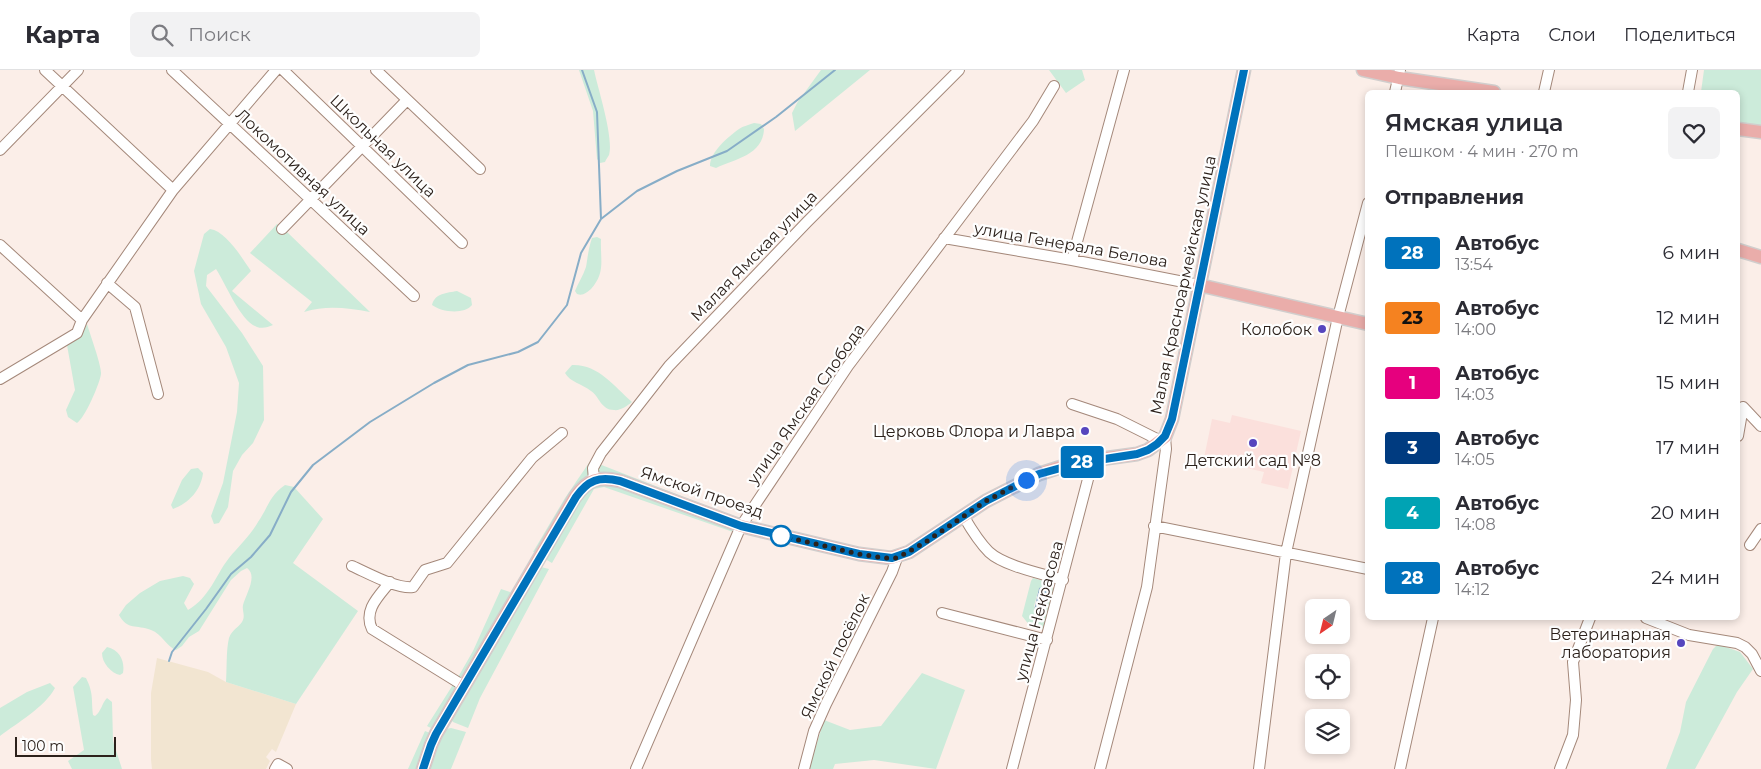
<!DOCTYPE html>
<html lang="ru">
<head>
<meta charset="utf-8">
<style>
	:root { --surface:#fff; --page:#f2f2f3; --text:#2b2b33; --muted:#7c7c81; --line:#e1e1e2 }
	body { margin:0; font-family:Montserrat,sans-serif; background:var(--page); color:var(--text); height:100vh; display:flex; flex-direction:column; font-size:19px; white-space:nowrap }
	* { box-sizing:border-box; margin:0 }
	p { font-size:16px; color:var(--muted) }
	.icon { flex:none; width:28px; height:28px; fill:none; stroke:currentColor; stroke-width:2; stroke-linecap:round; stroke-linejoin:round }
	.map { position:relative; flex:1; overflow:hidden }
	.panel { position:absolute; left:1365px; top:20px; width:375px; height:530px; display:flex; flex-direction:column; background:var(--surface); border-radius:8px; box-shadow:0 2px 8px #0003 }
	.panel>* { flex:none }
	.badge { padding:0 10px; border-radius:4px; font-size:18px; line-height:32px }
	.needle { width:32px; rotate:215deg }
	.controls { position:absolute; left:1305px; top:529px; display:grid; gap:10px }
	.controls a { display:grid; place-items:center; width:45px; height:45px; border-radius:8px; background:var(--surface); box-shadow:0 2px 8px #0003; font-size:25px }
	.scale { position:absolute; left:15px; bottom:12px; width:101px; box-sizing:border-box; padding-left:5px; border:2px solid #2c211b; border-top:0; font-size:14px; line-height:18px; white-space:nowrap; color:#2c211b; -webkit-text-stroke:4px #fefefe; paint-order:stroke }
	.you { position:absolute; width:25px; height:25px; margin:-12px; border:4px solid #fff; border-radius:50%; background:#1a73e8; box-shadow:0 0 0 8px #1a73e833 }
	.map>.badge { position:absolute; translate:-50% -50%; box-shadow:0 0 0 2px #fff }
	h2 { padding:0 20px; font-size:19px; line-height:45px }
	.round { display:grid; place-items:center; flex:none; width:52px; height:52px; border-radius:8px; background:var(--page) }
	.headline { display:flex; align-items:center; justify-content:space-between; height:85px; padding:0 20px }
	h1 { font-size:24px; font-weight:600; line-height:38px }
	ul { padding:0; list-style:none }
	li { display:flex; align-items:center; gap:15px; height:65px; padding:0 20px }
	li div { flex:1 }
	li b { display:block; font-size:19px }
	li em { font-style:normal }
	li .badge { min-width:55px; font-weight:700; text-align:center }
	header { display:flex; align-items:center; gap:30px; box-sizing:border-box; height:70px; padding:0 25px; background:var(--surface); border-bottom:1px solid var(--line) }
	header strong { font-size:24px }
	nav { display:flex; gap:28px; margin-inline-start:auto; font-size:18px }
	.search { width:350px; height:45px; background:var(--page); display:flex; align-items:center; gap:12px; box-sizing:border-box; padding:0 18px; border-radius:8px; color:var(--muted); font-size:19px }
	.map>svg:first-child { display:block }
	.industrial { fill:#f2e5d1 }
	.education { fill:#fbe0dc }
	.green { fill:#ccebda; fill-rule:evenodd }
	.water { fill:#87adc7 }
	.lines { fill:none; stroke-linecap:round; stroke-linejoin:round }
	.stream { stroke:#87adc7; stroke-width:2 }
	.minor-casing { stroke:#a4887a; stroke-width:12 }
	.major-casing { stroke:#d1cecd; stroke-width:15 }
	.minor { stroke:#fff; stroke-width:10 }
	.major { stroke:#eaadaa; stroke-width:12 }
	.line-casing { stroke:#fff; stroke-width:11 }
	.line { stroke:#0072bc; stroke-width:8 }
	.walk { stroke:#2c211b; stroke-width:5; stroke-dasharray:0 9 }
	.poi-dot { fill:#5646be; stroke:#fefefe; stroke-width:2 }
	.stop-dot { fill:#fff; stroke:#0072bc; stroke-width:2.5 }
	.labels { text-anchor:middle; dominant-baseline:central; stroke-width:4.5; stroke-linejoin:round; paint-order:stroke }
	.street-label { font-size:16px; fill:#2c211b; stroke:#fefefe }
	.poi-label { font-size:16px; fill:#2c211b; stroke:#fefefe; text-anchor:end }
</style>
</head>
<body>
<header>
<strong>Карта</strong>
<div class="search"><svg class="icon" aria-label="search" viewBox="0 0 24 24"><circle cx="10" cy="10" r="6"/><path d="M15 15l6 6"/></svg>Поиск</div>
<nav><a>Карта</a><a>Слои</a><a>Поделиться</a></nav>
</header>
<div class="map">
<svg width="1761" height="699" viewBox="0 0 1761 699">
	<rect width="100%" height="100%" fill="#fbeee8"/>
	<path class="industrial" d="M157 588 208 602 226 612 296 634 276 682 272 679 266 687 270 691 266 699H152L151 690V623Z"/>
	<path class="education" d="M1232 345 1301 361 1288 419 1261 413 1264 402 1204 388 1212 349 1230 353Z"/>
	<path class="green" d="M579 0H594C598 19 614 68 609 85 608 87 606 89 605 92L600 93 597 89 593 41Z
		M821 0H870L795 61 792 43 797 33Z
		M1049 0H1082L1085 10 1066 23Z
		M1704 0H1761V56L1738 52V22H1701Z
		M754 53 761 54 764 59C763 85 735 89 716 98L710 96C710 82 728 67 739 59 743 56 749 55 754 53Z
		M277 154 287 162 370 242C347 238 327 235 304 242L312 232 250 183Z
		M210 159C226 161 242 188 251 201L232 221 273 255C268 257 263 259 257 257 240 251 226 214 216 199L207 205 206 216 242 263 263 296 264 350 253 373 242 385 233 401 228 437 219 453 214 454 211 446 223 413 237 342 239 313 226 277 201 234 194 201 204 164Z
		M597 167 601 169C600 190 606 202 591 219 586 223 583 226 577 224L575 221C578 213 583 206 586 197 588 186 588 180 592 168Z
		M457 221 471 228 472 235C464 245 441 242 432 235 435 223 447 223 457 221Z
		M87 254C90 264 102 297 101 304 100 313 85 348 77 353L68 347 66 340 75 320 67 275 82 264Z
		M572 295C598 294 614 316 632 332 627 336 620 341 614 340 601 340 599 326 591 321 582 314 570 312 565 303Z
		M595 384 589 404 536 482H533L565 428Z
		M599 394 735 447H742L739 449 619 405 598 402 597 398Z
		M198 398 203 403C201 420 189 433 173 439L171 435 182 410 191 399Z
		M600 413 619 416 732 459 733 462 604 417 594 419 552 493 545 489 584 424Z
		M285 415 294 417 323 449 293 493 358 541 296 634 226 612C227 599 226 580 229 568 232 559 240 557 243 550 245 545 242 540 243 535 246 524 258 506 247 498L241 501 231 510 199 561 189 567 182 576 176 580C166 576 162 564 151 560 136 554 128 561 119 545L126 535 140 523 160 511 183 506 190 508 194 514 184 533 188 540C210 527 215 506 229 488 239 476 250 466 258 452 269 436 269 426 285 415Z
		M541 497 549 499 480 628 468 658 453 652 451 649Z
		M1033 508 1051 513C1057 523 1049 550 1043 559L1030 556 1022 546 1031 511ZM1039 518 1047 520 1049 524 1044 542 1039 545 1034 536Z
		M501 519 510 522 511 525 462 610 457 609 473 581Z
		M1720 575 1740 582 1753 599 1737 622 1695 699H1666L1680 662 1686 632 1713 579 1716 576Z
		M107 577C120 580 125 591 123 603L120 605C111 603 102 593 102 583Z
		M922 603 965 620 936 699 874 690 835 694 833 699H809L824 650 850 660 881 656Z
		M82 607 86 608C94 624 91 630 93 645L95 646C101 642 102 633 107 628L112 632 113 671 122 699H72L68 691 84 680 73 617Z
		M50 613 55 618C45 637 17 653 0 666V638L27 622Z
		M454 613 458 616 433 659 427 656Z
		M451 658 466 662 451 699H429C433 686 437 670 446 659Z
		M425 661 430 663 418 699H408Z"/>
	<path class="water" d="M1042 517 1047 520 1049 524 1044 542 1039 545 1034 541 1039 518Z"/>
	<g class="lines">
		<path class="stream" d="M601 149 637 121 677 101 727 81 776 47 835 0
			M169 591 172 582 206 539 231 504 251 487 270 465 291 422 313 395 370 352 434 313 468 295 518 282 538 272 567 235 581 183 601 149 597 42 582 0"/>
		<defs>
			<path id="minor" d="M45 0 173 120
				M172 0 414 226
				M283 0 462 173
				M376 0 480 99
				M1395 22 1400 0
				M1544 22 1549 0
				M1688 22 1692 0
				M0 80 78 0
				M282 159 407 30
				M944 168 1072 190 1199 215
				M0 175 82 250 77 263 0 309
				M1072 190 1124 0
				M107 213 135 237 158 324
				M82 250 173 120 276 0
				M1072 334 1117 349 1161 371
				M1743 337 1761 356
				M1738 366 1743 337
				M594 410 593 398 601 383 669 296 807 152 959 0
				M964 447C971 459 979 472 989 482 1004 496 1043 504 1063 510
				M1154 456 1368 499
				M1750 475 1761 459
				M352 496C368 503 396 519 413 517L425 500 447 493 532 388 562 363
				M390 512C379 526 363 540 372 559L464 616
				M942 543 1047 570
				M1646 548 1689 565 1737 573 1745 577 1752 584 1761 601
				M275 699 278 694 287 699
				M636 699 741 456 848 296 1033 51 1054 16
				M804 699 814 661 826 634 892 502 897 488
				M1012 699 1093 390
				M1100 699 1147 517 1166 379 1165 367
				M1259 699 1286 483 1338 247 1368 133
				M1400 699 1433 548
				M1560 699 1573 665 1576 630 1573 592 1590 548"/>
			<path id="major" d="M1363 0 1399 8 1494 22
				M1738 59 1761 62
				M1738 180 1761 187
				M1199 215 1368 254
				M423 699 431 675 436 664 575 427C588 409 598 406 620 411L741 456 859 484 891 488 909 482 986 431 1039 404 1064 396 1093 390 1137 384 1148 380 1165 367 1172 349 1244 0"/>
		</defs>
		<use href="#minor" class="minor-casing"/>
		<use href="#major" class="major-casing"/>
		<use href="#minor" class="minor"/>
		<use href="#major" class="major"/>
	</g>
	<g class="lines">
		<defs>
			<path id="line" d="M423 699 431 675 436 664 576 427C588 410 599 406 620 411L741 456 859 484 892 488 909 482 986 431 1039 404 1079 393 1137 384 1148 380 1157 374 1165 366 1172 349 1244 0"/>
		</defs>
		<use href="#line" class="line-casing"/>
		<use href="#line" class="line"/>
		<path class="walk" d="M781 466 859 484 885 488H897L924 473 986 431 1026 410"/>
	</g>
	<g class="poi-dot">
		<circle cx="1322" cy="259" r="5"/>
		<circle cx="1085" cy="361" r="5"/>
		<circle cx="1253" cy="373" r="5"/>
		<circle cx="1681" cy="573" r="5"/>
	</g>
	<circle class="stop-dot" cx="781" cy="466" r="10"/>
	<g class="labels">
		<g class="street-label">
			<text transform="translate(383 76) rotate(44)">Школьная улица</text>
			<text transform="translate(303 102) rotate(43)">Локомотивная улица</text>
			<text transform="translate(1071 175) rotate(10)">улица Генерала Белова</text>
			<text transform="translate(754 186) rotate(-46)">Малая Ямская улица</text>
			<text transform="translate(1183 215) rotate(-78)">Малая Красноармейская улица</text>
			<text transform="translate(806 334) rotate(-55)">улица Ямская Слобода</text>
			<text transform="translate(702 422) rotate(19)">Ямской проезд</text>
			<text transform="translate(1039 541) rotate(-75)">улица Некрасова</text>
			<text transform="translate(835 586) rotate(-64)">Ямской посёлок</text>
		</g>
		<g class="poi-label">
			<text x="1312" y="259">Колобок</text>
			<text x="1075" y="361">Церковь Флора и Лавра</text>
			<text x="1253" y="390" text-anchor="middle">Детский сад №8</text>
			<text x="1671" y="564">Ветеринарная<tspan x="1671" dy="18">лаборатория</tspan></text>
		</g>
	</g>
</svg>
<div class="controls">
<a><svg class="needle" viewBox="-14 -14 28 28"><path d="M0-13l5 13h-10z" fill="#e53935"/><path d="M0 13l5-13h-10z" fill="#7c7c81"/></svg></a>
<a><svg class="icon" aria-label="locate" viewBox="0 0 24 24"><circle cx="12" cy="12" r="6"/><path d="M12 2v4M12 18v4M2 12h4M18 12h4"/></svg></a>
<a><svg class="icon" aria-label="layers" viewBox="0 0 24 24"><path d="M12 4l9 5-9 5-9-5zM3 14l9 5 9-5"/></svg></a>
</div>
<div class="scale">100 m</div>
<div class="you" style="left:1026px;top:410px"></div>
<b class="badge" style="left:1082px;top:392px;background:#0072bc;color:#fff">28</b>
<section class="panel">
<div class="headline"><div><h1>Ямская улица</h1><p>Пешком · 4 мин · 270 m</p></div><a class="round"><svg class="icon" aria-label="heart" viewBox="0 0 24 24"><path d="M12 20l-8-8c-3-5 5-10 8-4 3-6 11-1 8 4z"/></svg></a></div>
<h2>Отправления</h2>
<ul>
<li><span class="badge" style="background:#0072bc;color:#fff">28</span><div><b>Автобус</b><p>13:54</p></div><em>6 мин</em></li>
<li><span class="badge" style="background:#f58220;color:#111">23</span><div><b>Автобус</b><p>14:00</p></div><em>12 мин</em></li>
<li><span class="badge" style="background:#e6007e;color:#fff">1</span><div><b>Автобус</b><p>14:03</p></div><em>15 мин</em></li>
<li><span class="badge" style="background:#003b80;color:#fff">3</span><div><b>Автобус</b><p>14:05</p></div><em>17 мин</em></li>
<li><span class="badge" style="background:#00a3b4;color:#fff">4</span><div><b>Автобус</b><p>14:08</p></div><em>20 мин</em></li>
<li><span class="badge" style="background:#0072bc;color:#fff">28</span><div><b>Автобус</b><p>14:12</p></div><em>24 мин</em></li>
</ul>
</section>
</div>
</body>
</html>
